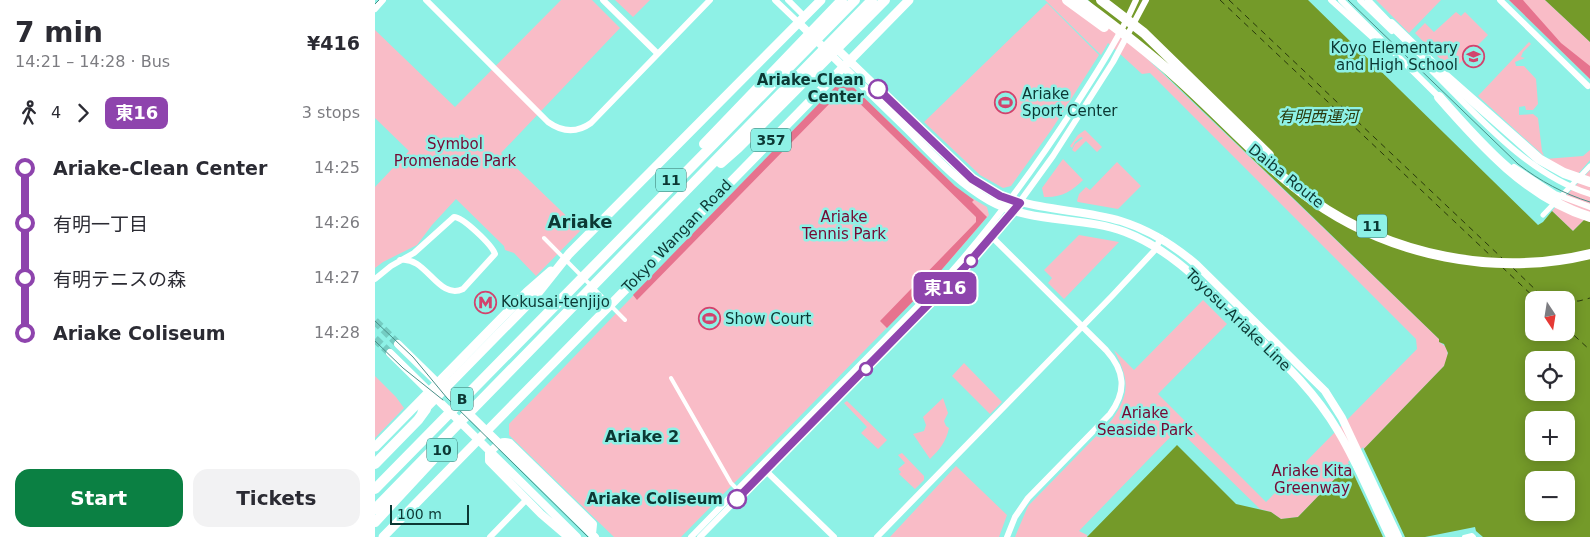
<!DOCTYPE html>
<html lang="en">
<head>
<meta charset="utf-8">
<style>
	:root { --surface:#fff; --page:#f2f2f3; --text:#2b2b33; --muted:#7c7c81; --accent:#0b8043 }
	body { margin:0; font-family:"DejaVu Sans","Noto Sans JP",sans-serif; background:var(--page); color:var(--text); height:100vh; display:flex; flex-direction:column; font-size:19px; white-space:nowrap }
	* { box-sizing:border-box; margin:0 }
	p { font-size:16px; color:var(--muted) }
	.icon { flex:none; width:28px; height:28px; fill:none; stroke:currentColor; stroke-width:2; stroke-linecap:round; stroke-linejoin:round }
	.map { position:relative; flex:1; overflow:hidden }
	.details { display:flex; flex-direction:column; background:var(--surface); width:375px }
	.details>* { flex:none }
	.badge { padding:0 10px; border-radius:8px; font-size:18px; line-height:32px }
	.needle { width:32px; rotate:168deg }
	.fabs { position:absolute; left:1150px; top:291px; display:grid; gap:10px }
	.fabs a { display:grid; place-items:center; width:50px; height:50px; border-radius:10px; background:var(--surface); box-shadow:0 2px 12px #0003; font-size:25px }
	.scale { position:absolute; left:15px; bottom:12px; width:79px; box-sizing:border-box; padding-left:5px; border:2px solid #0c3834; border-top:0; font-size:14px; line-height:18px; white-space:nowrap; color:#0c3834; -webkit-text-stroke:4px #8ef1e6; paint-order:stroke }
	.map>.badge { position:absolute; translate:-50% -50%; box-shadow:0 0 0 2px #fff }
	.legs { display:flex; align-items:center; gap:8px; height:55px; padding:0 15px; font-size:16px }
	.legs p { margin-inline-start:auto }
	.head { display:flex; align-items:center; justify-content:space-between; height:85px; padding:0 15px }
	h1 { font-size:28px; font-weight:600; line-height:38px }
	.action { display:flex; gap:10px; margin-top:auto; padding:10px 15px }
	.action a { flex:1; height:58px; border-radius:15px; background:var(--accent); color:#fff; font-size:20px; font-weight:600; line-height:58px; text-align:center }
	.action a+a { background:var(--page); color:var(--text) }
	ul { padding:0 15px; list-style:none }
	li { display:flex; align-items:center; gap:18px; height:55px; font-size:19px }
	li i { display:grid; place-items:center; width:8px; height:100%; margin:0 6px; background:currentColor }
	li i::after { content:''; width:12px; height:12px; margin:-6px; border:4px solid; border-radius:50%; background:var(--surface) }
	li p { margin-inline-start:auto }
	li:first-child i { background:linear-gradient(#0000 50%,currentColor 0) }
	li:last-child i { background:linear-gradient(currentColor 50%,#0000 0) }
	main { display:flex; flex:1; min-height:0 }
	.map>svg:first-child { display:block }
	.green { fill:#f9bcc7 }
	.forest { fill:#e6738e }
	.water { fill:#749a29; fill-rule:evenodd }
	.pier { fill:#8ef1e6 }
	.lines { fill:none; stroke-linecap:round; stroke-linejoin:round }
	.ferry { stroke:#29390c; stroke-width:1; stroke-dasharray:6 5; stroke-linecap:butt }
	.secondary-tunnel { stroke:#74ccc2; stroke-width:8; stroke-dasharray:8 4; stroke-linecap:butt }
	.pedestrian { stroke:#fff; stroke-width:4 }
	.minor { stroke:#fff; stroke-width:5 }
	.tertiary { stroke:#fff; stroke-width:6 }
	.secondary { stroke:#fff; stroke-width:8 }
	.trunk { stroke:#fff; stroke-width:9 }
	.motorway { stroke:#fff; stroke-width:10 }
	.tram { stroke:#498f88; stroke-width:1 }
	.line-1-casing { stroke:#fff; stroke-width:11 }
	.line-1 { stroke:#8e44ad; stroke-width:8 }
	.stop-1-dot { fill:#fff; stroke:#8e44ad; stroke-width:2.5 }
	.labels { text-anchor:middle; dominant-baseline:central; stroke-width:5; stroke-linejoin:round; paint-order:stroke }
	.shield { fill:#8ef1e6; stroke:#337069; stroke-width:1 }
	.shield-label { font-size:14px; font-weight:bold; fill:#0c3834 }
	.poi-label { font-size:15px; fill:#0c3834; stroke:#8ef1e6; text-anchor:start }
	.stop-label { font-size:15px; font-weight:bold; fill:#0c3834; stroke:#8ef1e6; text-anchor:end }
	.park-label { font-size:15px; fill:#750933; stroke:#8ef1e6 }
	.street-label { font-size:15px; fill:#0c3834; stroke:#8ef1e6 }
	.water-label { font-size:16px; font-style:italic; fill:#29390c; stroke:#8ef1e6 }
	.neighbourhood-label { font-size:16px; font-weight:bold; fill:#0c3834; stroke:#8ef1e6 }
	.quarter-label { font-size:18px; font-weight:bold; fill:#0c3834; stroke:#8ef1e6 }
</style>
</head>
<body>
<main>
<section class="details">
<div class="head"><div><h1>7 min</h1><p>14:21 – 14:28 · Bus</p></div><b>¥416</b></div>
<div class="legs"><svg class="icon" aria-label="walk" viewBox="0 0 24 24"><circle cx="13" cy="4" r="2"/><path d="M13 8l-2 6 4 7M11 14l-3 7M7 12l3-4h3l4 4"/></svg>4<svg class="icon" aria-label="forward" viewBox="0 0 24 24"><path d="M9 5l7 7-7 7"/></svg><b class="badge" style="background:#8e44ad;color:#fff">東16</b><p>3 stops</p></div>
<ul>
<li><i style="color:#8e44ad"></i><b>Ariake-Clean Center</b><p>14:25</p></li>
<li><i style="color:#8e44ad"></i><span>有明一丁目</span><p>14:26</p></li>
<li><i style="color:#8e44ad"></i><span>有明テニスの森</span><p>14:27</p></li>
<li><i style="color:#8e44ad"></i><b>Ariake Coliseum</b><p>14:28</p></li>
</ul>
<div class="action"><a>Start</a><a>Tickets</a></div>
</section>
<div class="map">
<svg width="1215" height="537" viewBox="0 0 1215 537">
	<rect width="100%" height="100%" fill="#8ef1e6"/>
	<path class="green" d="M186 0H217L245 28 126 153 206 230 161 276 139 253 130 250 129 246 81 199 57 225 42 245 8 262 0 268V187L34 151 0 118V30L80 107Z
		M240 0H275L258 17Z
		M670 0H711L1064 339V342C1075 347 1074 357 1069 366L923 517 906 519 896 512 885 509 803 429 704 531 712 535V537H640L653 506 736 421C756 393 754 379 739 350L759 370 828 300 852 324 783 394 891 502 1042 349 1041 339 775 73 767 74 733 43 726 55Z
		M1001 0H1066L1034 33Z
		M1134 0H1170L1215 42V79Z
		M672 3 724 55 677 129 636 186 628 188 605 175 549 122Z
		M1081 12 1086 16 1090 12 1113 35 1077 71 1040 33 1050 23 1059 32Z
		M1154 42 1156 44 1148 52 1146 57 1150 58 1140 62 1141 66H1149L1161 79 1163 104 1158 110H1151L1150 106 1144 107V115L1158 114 1163 118 1167 151 1169 156 1103 96Z
		M463 84H475L580 186 588 193 612 207 614 215 550 289 306 537H239L134 435V424Z
		M710 130 727 147 722 152 711 141 700 152 697 150 700 144 708 138 706 137 700 142 697 148 695 146 703 135Z
		M1215 150V160L1202 175 1170 159 1208 156Z
		M688 159 708 180C697 191 686 198 669 197L667 188Z
		M742 162 766 186 743 209 703 202 702 201 704 194 711 187 715 190Z
		M1215 170V214L1198 231 1177 211Z
		M704 235 744 242 689 299 673 283 677 278 669 270Z
		M589 363 627 402 615 414 577 376Z
		M0 376 21 397 29 408 0 438Z
		M568 398 573 413 569 421 571 426 574 428C571 442 565 449 555 459L538 434 549 431 551 425 548 417Z
		M472 401 512 440 503 449 486 433 492 427 469 403Z
		M527 453 549 476V480L540 489 524 474 526 472 523 469 530 463 523 455Z
		M581 466 632 515 624 537H515Z"/>
	<path class="forest" d="M1134 0H1148L1186 43 1215 66V79Z
		M463 84H475L580 186 599 200 597 202 612 217 550 289 512 328 505 321 601 222V217L474 93H465L262 300 258 295Z"/>
	<path class="water" d="M713 0H933L1163 225 1168 222 1177 211 1198 231 1215 214V537H1108L1101 531 1100 527 1050 537H712L802 445 861 504 896 512 906 519 923 517 1069 366 1073 353 1069 344 1064 342V339ZM1159 300H1191V332H1159ZM1159 360H1191V392H1159ZM1159 420H1191V452H1159ZM1159 480H1191V512H1159Z
		M1170 0H1215V42Z"/>
	<path class="pier" d="M988 447 1030 537H1008L973 462Z"/>
	<g class="lines">
		<path class="ferry" d="M845 0 1117 257
			M854 0 1128 259
			M1127 267 1162 300
			M1138 268 1166 295 1178 300
			M1191 301H1204L1215 298
			M1191 328 1215 350"/>
		<path class="secondary-tunnel" d="M0 321 23 344
			M0 339 15 353"/>
		<path class="pedestrian" d="M169 238 250 320
			M296 378 356 483 360 487
			M1089 537 1097 535 1099 537"/>
		<path class="minor" d="M1168 215 1215 166"/>
		<path class="tertiary" d="M51 0 173 122C187 132 202 133 216 123L335 0
			M228 0 282 53
			M400 0 424 23
			M413 0 430 17
			M956 0 997 37
			M966 0 1066 99
			M985 0 1017 31
			M993 0 1018 26
			M1125 0 1213 86
			M0 9 8 0
			M1049 63C1098 110 1149 173 1215 194
			M1139 167 1180 194 1215 207
			M617 237 731 350C750 371 752 391 735 414L653 498 640 517 632 537
			M0 279 16 266 39 253 79 217C88 217 117 245 120 254L88 289C63 301 51 255 25 260
			M388 468 459 537
			M115 537 152 499
			M316 537 577 271C623 219 664 162 702 103 724 69 745 36 761 0
			M325 537 591 266 639 210 678 156 738 62 771 0
			M502 537 737 296 779 251 786 238"/>
		<path class="secondary" d="M424 23C460 59 496 94 532 129 558 155 583 183 615 201 657 224 707 216 750 232 800 251 834 291 872 327 905 359 939 390 963 431 983 464 998 502 1015 537
			M459 46 597 179C643 213 695 206 746 221 775 230 800 246 822 265L950 391 967 418 1023 537
			M23 344 220 537
			M15 353 202 537
			M193 537 166 514 114 461V453C121 447 125 439 135 443L218 524 217 534"/>
		<path class="trunk" d="M47 412 159 298 194 254 446 0
			M0 447 152 292 176 271
			M8 537 534 0"/>
		<path class="motorway" d="M692 0 729 27
			M704 0C738 25 771 50 802 78 847 118 888 165 937 200 1016 256 1121 277 1215 254
			M726 0 769 33 894 155
			M1016 24 1069 75 1164 159 1189 173 1215 182
			M1064 97C1106 145 1153 198 1215 217
			M329 144 467 0
			M346 163 363 148 510 0
			M0 464 43 420 51 409
			M0 489 480 0
			M0 509 497 0
			M0 522 63 454"/>
		<path class="tram" d="M973 0 1143 164C1165 181 1189 194 1215 202
			M0 4 4 0
			M0 321 38 357 72 398 213 537
			M0 341 28 368 68 400"/>
	</g>
	<g class="lines">
		<defs>
			<path id="line-1" d="M362 499 591 266 645 203 625 196 597 179 503 89"/>
		</defs>
		<use href="#line-1" class="line-1-casing"/>
		<use href="#line-1" class="line-1"/>
	</g>
	<defs>
		<symbol id="school-ring" viewBox="-11 -11 22 22"><circle r="9.5" fill="#8ef1e6" stroke="#d2436d" stroke-width="1.5"/><path d="M0-5L7-2L0 1L-7-2ZM-4 1L0 2.5L4 1V4Q0 6-4 4Z" fill="#d2436d"/></symbol>
		<symbol id="stadium-ring" viewBox="-11 -11 22 22"><circle r="9.5" fill="#8ef1e6" stroke="#d2436d" stroke-width="1.5"/><path d="M0-5a6.5 5 0 1 0 0 10a6.5 5 0 1 0 0-10ZM-3.5-1.8h7v3.6h-7Z" fill="#d2436d"/></symbol>
		<symbol id="metro-ring" viewBox="-11 -11 22 22"><circle r="9.5" fill="#8ef1e6" stroke="#d2436d" stroke-width="1.5"/><path d="M-5.5 5V-5H-3L0 0L3-5H5.5V5H3V-.5L0 4L-3-.5V5Z" fill="#d2436d"/></symbol>
	</defs>
	<g fill-rule="evenodd">
		<use href="#school-ring" x="1086" y="44" width="25" height="25"/>
		<use href="#stadium-ring" x="618" y="90" width="25" height="25"/>
		<use href="#metro-ring" x="98" y="290" width="25" height="25"/>
		<use href="#stadium-ring" x="322" y="306" width="25" height="25"/>
	</g>
	<g class="stop-1-dot">
		<circle cx="503" cy="89" r="9"/>
		<circle cx="596" cy="261" r="6"/>
		<circle cx="491" cy="369" r="6"/>
		<circle cx="362" cy="499" r="9"/>
	</g>
	<g class="labels">
		<g class="shield">
			<rect x="376" y="128.5" width="40" height="23" rx="4"/>
			<rect x="281" y="168.5" width="30" height="23" rx="4"/>
			<rect x="982" y="214.5" width="30" height="23" rx="4"/>
			<rect x="76" y="387.5" width="22" height="23" rx="4"/>
			<rect x="52" y="438.5" width="30" height="23" rx="4"/>
		</g>
		<g class="shield-label">
			<text x="396" y="140">357</text>
			<text x="296" y="180">11</text>
			<text x="997" y="226">11</text>
			<text x="87" y="399">B</text>
			<text x="67" y="450">10</text>
		</g>
		<g class="poi-label">
			<text x="1083" y="48" text-anchor="end">Koyo Elementary<tspan x="1083" dy="17">and High School</tspan></text>
			<text x="647" y="94">Ariake<tspan x="647" dy="17">Sport Center</tspan></text>
			<text x="126" y="302">Kokusai-tenjijo</text>
			<text x="350" y="319">Show Court</text>
		</g>
		<g class="stop-label">
			<text x="489" y="80">Ariake-Clean<tspan x="489" dy="17">Center</tspan></text>
			<text x="348" y="499">Ariake Coliseum</text>
		</g>
		<g class="park-label">
			<text x="80" y="144">Symbol<tspan x="80" dy="17">Promenade Park</tspan></text>
			<text x="469" y="217">Ariake<tspan x="469" dy="17">Tennis Park</tspan></text>
			<text x="770" y="413">Ariake<tspan x="770" dy="17">Seaside Park</tspan></text>
			<text x="937" y="471">Ariake Kita<tspan x="937" dy="17">Greenway</tspan></text>
		</g>
		<g class="street-label">
			<text transform="translate(911 176) rotate(39)">Daiba Route</text>
			<text transform="translate(302 236) rotate(-46)">Tokyo Wangan Road</text>
			<text transform="translate(863 320) rotate(44)">Toyosu-Ariake Line</text>
		</g>
		<g class="water-label">
			<text x="943" y="116">有明西運河</text>
		</g>
		<g class="neighbourhood-label">
			<text x="267" y="436">Ariake 2</text>
		</g>
		<g class="quarter-label">
			<text x="205" y="221">Ariake</text>
		</g>
	</g>
</svg>
<div class="fabs">
<a><svg class="needle" viewBox="-14 -14 28 28"><path d="M0-13l5 13h-10z" fill="#e53935"/><path d="M0 13l5-13h-10z" fill="#7c7c81"/></svg></a>
<a><svg class="icon" aria-label="locate" viewBox="0 0 24 24"><circle cx="12" cy="12" r="6"/><path d="M12 2v4M12 18v4M2 12h4M18 12h4"/></svg></a>
<a>+</a>
<a>−</a>
</div>
<div class="scale">100 m</div>
<b class="badge" style="left:570px;top:288px;background:#8e44ad;color:#fff">東16</b>
</div>
</main>
</body>
</html>
